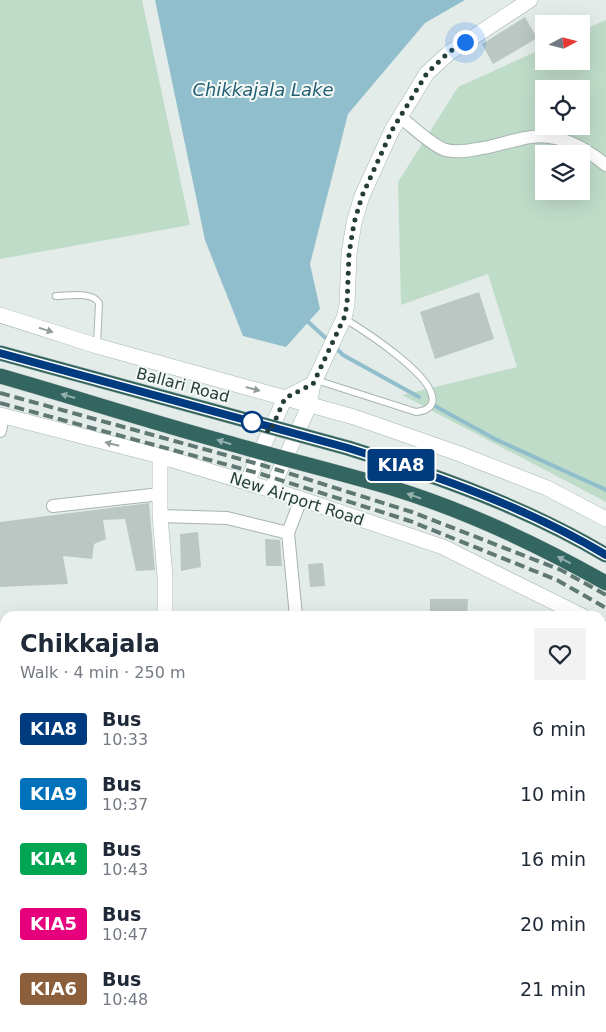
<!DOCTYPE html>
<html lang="en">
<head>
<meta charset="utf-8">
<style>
	:root { --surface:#fff; --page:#f2f2f3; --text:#1f2937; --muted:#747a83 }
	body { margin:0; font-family:"DejaVu Sans",sans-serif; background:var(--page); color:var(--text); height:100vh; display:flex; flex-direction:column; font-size:19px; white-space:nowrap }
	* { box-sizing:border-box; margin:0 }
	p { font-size:16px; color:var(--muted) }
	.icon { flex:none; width:28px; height:28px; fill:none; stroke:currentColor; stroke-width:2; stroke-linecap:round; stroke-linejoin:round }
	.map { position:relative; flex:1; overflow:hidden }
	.sheet { position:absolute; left:0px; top:611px; width:606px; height:421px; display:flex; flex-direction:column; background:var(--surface); border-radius:15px 15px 0 0; box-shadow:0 5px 20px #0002 }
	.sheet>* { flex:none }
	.badge { padding:0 10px; border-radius:4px; font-size:18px; line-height:32px }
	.needle { width:32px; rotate:83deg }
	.buttons { position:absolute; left:535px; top:15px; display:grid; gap:10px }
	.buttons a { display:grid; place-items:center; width:55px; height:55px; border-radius:0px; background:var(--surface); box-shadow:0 5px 20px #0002; font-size:25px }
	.you { position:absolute; width:25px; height:25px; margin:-12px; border:4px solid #fff; border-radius:50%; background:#1a73e8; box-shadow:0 0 0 8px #1a73e833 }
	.map>.badge { position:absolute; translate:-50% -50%; box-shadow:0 0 0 2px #fff }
	.round { display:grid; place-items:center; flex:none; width:52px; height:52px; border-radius:0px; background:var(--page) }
	.summary { display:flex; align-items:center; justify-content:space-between; height:85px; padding:0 20px }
	h1 { font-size:24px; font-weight:800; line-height:38px }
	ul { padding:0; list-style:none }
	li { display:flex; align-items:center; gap:15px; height:65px; padding:0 20px }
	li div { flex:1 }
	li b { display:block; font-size:19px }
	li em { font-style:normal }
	li .badge { min-width:55px; font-weight:700; text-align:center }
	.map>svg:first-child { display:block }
	.green { fill:#bfdcc9; fill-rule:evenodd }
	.water { fill:#91becc }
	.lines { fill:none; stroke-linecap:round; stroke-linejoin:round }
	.stream { stroke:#91becc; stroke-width:4 }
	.building { fill:#bac7c3 }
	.lane-casing { stroke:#a7b4b0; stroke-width:8 }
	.street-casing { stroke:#a7b4b0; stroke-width:14 }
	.secondary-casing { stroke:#a3b7b2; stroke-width:16 }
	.lane { stroke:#fff; stroke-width:6 }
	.street { stroke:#fff; stroke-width:12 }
	.secondary { stroke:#fff; stroke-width:15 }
	.rail { stroke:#607873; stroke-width:4; stroke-dasharray:10 5; stroke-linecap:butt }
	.highway-bridge-casing { stroke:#c2c9c7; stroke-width:16; stroke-linecap:butt }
	.highway-bridge { stroke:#336660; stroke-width:15 }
	.oneway { fill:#929e9c }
	.oneway2 { fill:#94b0ac }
	.line-casing { stroke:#fff; stroke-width:11 }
	.line { stroke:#003b80; stroke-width:8 }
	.walk { stroke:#253d38; stroke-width:5; stroke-dasharray:0 9 }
	.stop-dot { fill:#fff; stroke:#003b80; stroke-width:2.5 }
	.labels { text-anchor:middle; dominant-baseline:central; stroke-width:4; stroke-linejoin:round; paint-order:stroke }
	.street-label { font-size:16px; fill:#253d38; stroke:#f4f9f7 }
	.water-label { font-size:18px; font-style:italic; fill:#246074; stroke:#f4f9f7 }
</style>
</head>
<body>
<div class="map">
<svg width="606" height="1032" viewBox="0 0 606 1032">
	<rect width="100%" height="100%" fill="#e4ece9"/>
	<path class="green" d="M0 0H142L190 225 0 259Z
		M606 20V502L402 395 517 367 488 274 401 305 398 182 458 87 544 48V61H581V31ZM544 89H581V126H544ZM544 154H581V191H544Z"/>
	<path class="water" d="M155 0H465L425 23 348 114 310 264 320 309 286 347 243 336 205 240Z"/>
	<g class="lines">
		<path class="stream" d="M305 319 329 341
			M334 346 343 355 419 397
			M435 406 495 439 606 490
			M601 960H606"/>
	</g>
	<path class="building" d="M525 17 537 38 493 64 482 44Z
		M479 292 494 339 435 359 420 312Z
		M149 503 155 570 136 571 125 519 103 520 106 539 94 544 92 559 63 556 68 584 0 587V522Z
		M198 532 201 567 181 571 180 534Z
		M265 539 280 540 282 566H266Z
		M323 563 325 586 310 587 308 564Z
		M430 599H468L467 616H430Z"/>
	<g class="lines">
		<defs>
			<path id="lane" d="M56 296C68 296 92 291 99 303L97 345
				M316 380 416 412C423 411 429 410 432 403 440 379 363 330 345 319"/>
			<path id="street" d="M400 117C412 126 429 143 443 149 453 153 467 151 477 149 494 147 509 141 525 138 555 131 584 147 606 165
				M0 431 3 416
				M53 506 160 494
				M160 516 227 518 288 533
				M296 616 288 533 301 499
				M0 659H5
				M0 959H5
				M146 1028 147 1032
				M323 1028V1032
				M403 1028V1032
				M86 1032 89 1028"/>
			<path id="secondary" d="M0 315 97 346 354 417 460 454 547 488 606 519
				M0 415 160 456 301 499 443 547 582 616
				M160 456V516L165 576V616
				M247 482 285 398 313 384
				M271 490 309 406 313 384 344 318 347 305 349 254 354 223 362 196 392 130 427 73 449 53 530 0
				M601 627 606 630
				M0 865 5 863"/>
		</defs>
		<use href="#lane" class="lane-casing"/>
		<use href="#street" class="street-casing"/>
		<use href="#secondary" class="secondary-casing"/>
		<use href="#lane" class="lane"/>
		<use href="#street" class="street"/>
		<use href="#secondary" class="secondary"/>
		<path class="rail" d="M0 393 262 465 412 512 561 570 606 595
			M0 403 261 474 410 521 557 580 606 608"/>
		<defs>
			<path id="highway-bridge" d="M0 353 348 448C437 476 525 507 606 555
				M0 376C77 398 154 423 232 444 284 459 337 472 389 487 465 510 537 544 606 583"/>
		</defs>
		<use href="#highway-bridge" class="highway-bridge-casing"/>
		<use href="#highway-bridge" class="highway-bridge"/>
	</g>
	<defs><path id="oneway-solid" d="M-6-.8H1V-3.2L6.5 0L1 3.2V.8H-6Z" transform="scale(1.25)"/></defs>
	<g class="oneway">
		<use href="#oneway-solid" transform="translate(46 330) rotate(18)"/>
		<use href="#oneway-solid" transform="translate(253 389) rotate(15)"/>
		<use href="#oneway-solid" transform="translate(112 444) rotate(-166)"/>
	</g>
	<g class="oneway2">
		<use href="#oneway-solid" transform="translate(68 396) rotate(-164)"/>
		<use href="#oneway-solid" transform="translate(224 442) rotate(-163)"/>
		<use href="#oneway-solid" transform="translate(414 496) rotate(-161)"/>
		<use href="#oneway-solid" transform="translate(564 560) rotate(-153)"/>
	</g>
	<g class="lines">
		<defs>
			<path id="line" d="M0 353 348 448C437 476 526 507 606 555"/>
		</defs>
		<use href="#line" class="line-casing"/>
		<use href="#line" class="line"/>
		<path class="walk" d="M252 422 270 432 285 398 313 384 344 318 347 305 349 254 354 223 362 196 392 130 427 73 449 52 465 42"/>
	</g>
	<circle class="stop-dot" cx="252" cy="422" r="10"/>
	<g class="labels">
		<g class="street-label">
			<text transform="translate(183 385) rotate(15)">Ballari Road</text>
			<text transform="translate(297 499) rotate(18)">New Airport Road</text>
		</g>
		<g class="water-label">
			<text x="263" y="89">Chikkajala Lake</text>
		</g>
	</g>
</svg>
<div class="buttons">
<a><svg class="needle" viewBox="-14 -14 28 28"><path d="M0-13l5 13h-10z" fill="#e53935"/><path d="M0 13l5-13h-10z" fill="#747a83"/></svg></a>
<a><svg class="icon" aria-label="locate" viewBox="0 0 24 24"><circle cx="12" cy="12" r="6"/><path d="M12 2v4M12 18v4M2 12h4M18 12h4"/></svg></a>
<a><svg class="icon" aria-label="layers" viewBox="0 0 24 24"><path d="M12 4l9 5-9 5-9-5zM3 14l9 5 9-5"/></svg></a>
</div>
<div class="you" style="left:465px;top:42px"></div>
<b class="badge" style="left:401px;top:465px;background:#003b80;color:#fff">KIA8</b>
<section class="sheet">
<div class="summary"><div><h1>Chikkajala</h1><p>Walk · 4 min · 250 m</p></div><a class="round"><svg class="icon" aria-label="heart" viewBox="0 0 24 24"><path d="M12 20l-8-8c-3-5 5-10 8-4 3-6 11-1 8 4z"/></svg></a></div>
<ul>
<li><span class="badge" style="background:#003b80;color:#fff">KIA8</span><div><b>Bus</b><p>10:33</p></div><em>6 min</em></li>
<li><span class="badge" style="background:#0072bc;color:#fff">KIA9</span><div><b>Bus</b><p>10:37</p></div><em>10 min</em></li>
<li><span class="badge" style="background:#00a651;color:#fff">KIA4</span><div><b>Bus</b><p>10:43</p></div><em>16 min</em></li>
<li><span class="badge" style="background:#e6007e;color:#fff">KIA5</span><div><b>Bus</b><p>10:47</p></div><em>20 min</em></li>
<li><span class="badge" style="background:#8b5e3c;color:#fff">KIA6</span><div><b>Bus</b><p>10:48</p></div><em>21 min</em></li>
</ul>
</section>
</div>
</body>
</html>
